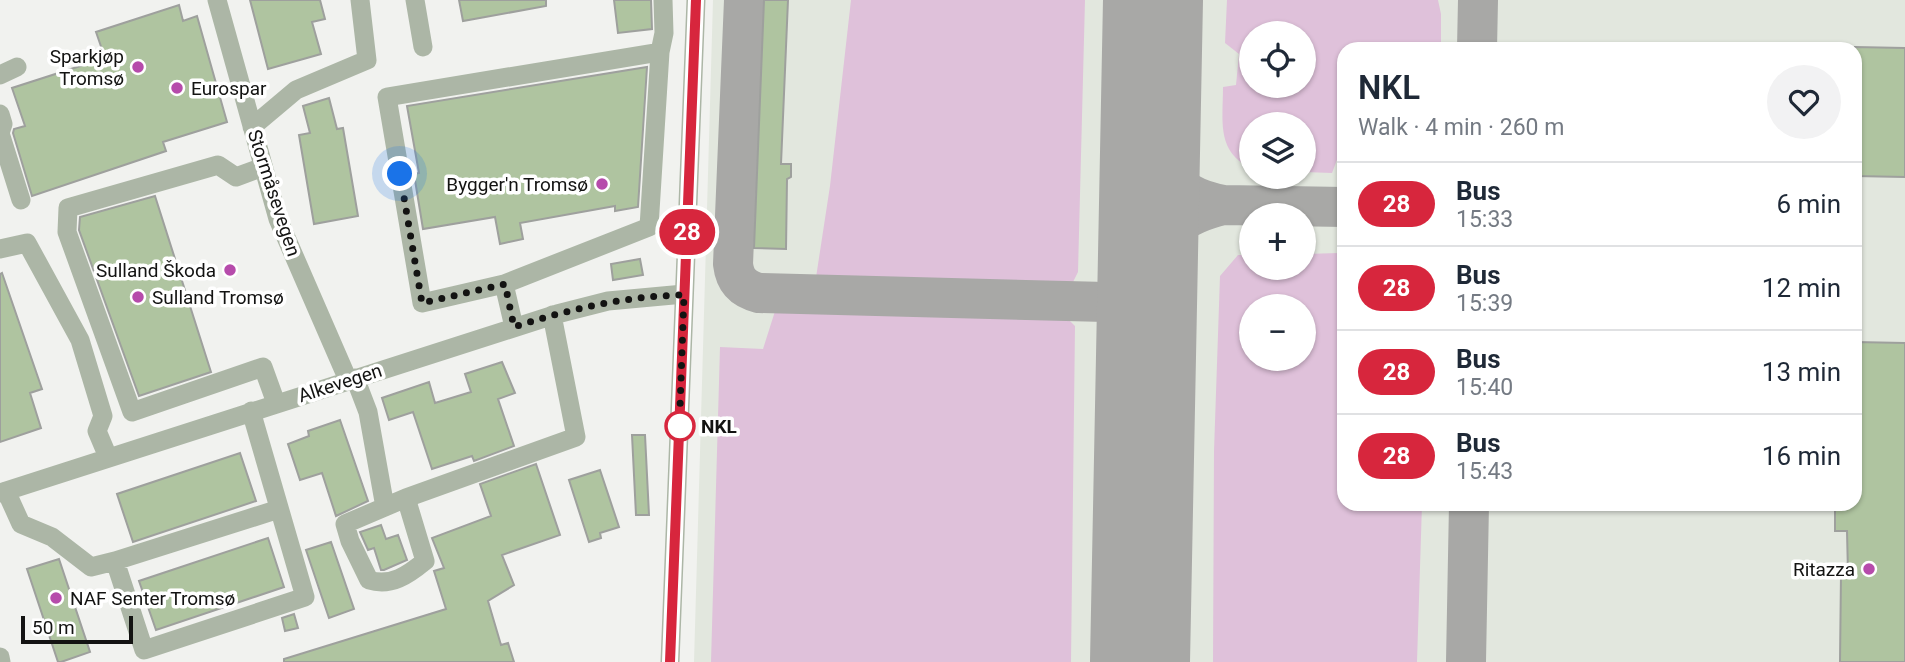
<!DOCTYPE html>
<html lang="en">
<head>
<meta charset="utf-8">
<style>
	:root { --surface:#fff; --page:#f2f2f3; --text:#1f2937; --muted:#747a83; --line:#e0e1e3 }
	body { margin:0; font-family:Roboto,sans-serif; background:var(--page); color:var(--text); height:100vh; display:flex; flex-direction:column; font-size:26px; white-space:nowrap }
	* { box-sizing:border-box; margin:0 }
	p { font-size:23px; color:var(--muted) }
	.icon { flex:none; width:38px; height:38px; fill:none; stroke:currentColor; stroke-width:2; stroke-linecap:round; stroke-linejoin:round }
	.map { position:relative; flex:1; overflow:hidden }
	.side { position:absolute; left:1337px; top:42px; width:525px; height:469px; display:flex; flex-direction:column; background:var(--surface); border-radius:21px; box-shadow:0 2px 5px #0004 }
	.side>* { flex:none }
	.badge { padding:0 14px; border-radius:23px; font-size:24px; line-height:46px }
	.controls { position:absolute; left:1239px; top:21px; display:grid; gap:14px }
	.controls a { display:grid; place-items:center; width:77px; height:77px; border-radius:50%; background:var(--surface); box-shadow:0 2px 5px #0004; font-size:35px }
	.scale { position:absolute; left:21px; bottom:18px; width:112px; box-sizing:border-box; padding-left:7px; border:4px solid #131312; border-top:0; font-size:19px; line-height:24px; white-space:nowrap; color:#131312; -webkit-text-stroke:5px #fff; paint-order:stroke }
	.you { position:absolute; width:35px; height:35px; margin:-18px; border:5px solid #fff; border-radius:50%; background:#1a73e8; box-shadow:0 0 0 10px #1a73e833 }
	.map>.badge { position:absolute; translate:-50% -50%; box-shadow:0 0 0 4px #fff }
	.round { display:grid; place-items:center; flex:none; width:74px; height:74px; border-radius:37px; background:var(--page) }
	.head { display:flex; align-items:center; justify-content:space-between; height:119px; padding:0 21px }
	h1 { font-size:33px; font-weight:600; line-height:52px }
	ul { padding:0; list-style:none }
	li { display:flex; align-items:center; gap:21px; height:84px; padding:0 21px; border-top:2px solid var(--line) }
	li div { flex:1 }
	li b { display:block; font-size:26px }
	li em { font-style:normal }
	li .badge { min-width:77px; font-weight:700; text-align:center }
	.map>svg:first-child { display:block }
	.built { fill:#e2e7de; fill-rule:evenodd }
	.green { fill:#dfc1da; fill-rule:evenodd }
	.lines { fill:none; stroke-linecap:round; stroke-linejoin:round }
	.taxiway { stroke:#a8a8a6; stroke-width:40 }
	.runway { stroke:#a8a8a6; stroke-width:100 }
	.building { fill:#afc4a0; stroke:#9ea09d; stroke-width:2 }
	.minor { stroke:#acb6a6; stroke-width:19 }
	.line-casing { stroke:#fff; stroke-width:16 }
	.line { stroke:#d7263d; stroke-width:10 }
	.walk { stroke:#131312; stroke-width:7; stroke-dasharray:0 12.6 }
	.poi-dot { fill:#b64bab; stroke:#fff; stroke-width:2.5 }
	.stop-dot { fill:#fff; stroke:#d7263d; stroke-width:3.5 }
	.labels { text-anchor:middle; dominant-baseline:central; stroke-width:7; stroke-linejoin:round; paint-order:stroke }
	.poi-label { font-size:19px; fill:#131312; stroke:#fff; text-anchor:end }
	.street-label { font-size:19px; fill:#131312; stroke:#fff }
	.stop-label { font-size:19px; font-weight:bold; fill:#131312; stroke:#fff; text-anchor:start }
</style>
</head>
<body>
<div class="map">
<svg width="1905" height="662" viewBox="0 0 1905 662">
	<rect width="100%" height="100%" fill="#f1f2ef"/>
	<path class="built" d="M713 0H1905V662H694ZM1251 33H1304V86H1251ZM1344 49H1855V504H1344ZM1251 124H1304V177H1251ZM1251 215H1304V268H1251ZM1251 306H1304V359H1251Z"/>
	<path class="green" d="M851 0H1085L1078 272 1072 284 1059 290 815 284 830 186Z
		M1227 0H1438L1441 14V44L1425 49H1344V141L1332 173 1304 172V124H1251V168C1216 152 1223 120 1223 87L1236 85 1239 54 1225 43ZM1251 33H1304V86H1251Z
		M1339 253 1344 254V504H1422L1417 662H1213L1214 451 1220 276 1238 255H1251V268H1304V254ZM1251 306H1304V359H1251Z
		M776 308 1065 316 1075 326 1071 662H711L720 347 763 349Z"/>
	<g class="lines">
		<path class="taxiway" d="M744 0 733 264C735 281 743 289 759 293L1106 302C1130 310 1140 323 1147 346
			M1477 49 1478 0
			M1151 133C1160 175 1179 197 1223 205L1344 207
			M1148 277C1162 233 1177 216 1223 205
			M1466 662 1469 504"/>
		<path class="runway" d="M1140 662 1153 0"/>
	</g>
	<path class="building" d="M250 0H320L325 19 312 22 321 54 268 69Z
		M459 0H546V6L463 21Z
		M614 0H651L652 29 618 33Z
		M764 0H788L781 164H791V177L787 179 786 249 754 248Z
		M179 5 183 21 197 16 227 122 163 142 166 151 32 196 13 133 14 129 25 126 12 88 105 58 96 32Z
		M1855 47 1905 48V177L1855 176Z
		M647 67 638 207 615 211V206L520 223 523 239 500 244 495 217 423 229 414 174 419 173 407 106Z
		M329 98 337 129 343 128 358 216 314 224 299 135 310 133 303 106Z
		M155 196 211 372 139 396 79 230 80 217Z
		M640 259 643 275 613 280 611 264Z
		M2 273 42 389 30 393 41 428 0 442V274Z
		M1855 342 1905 343V662H1840L1841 574H1848L1847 531H1835V504H1855Z
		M502 362 515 393 498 399 514 446 474 461 472 456 432 469 413 412 389 420 382 398 429 382 435 403 471 392 465 374Z
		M340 420 368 501 336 516 322 473 300 480 288 444 309 436 308 431Z
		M632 435H645L649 515H636Z
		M240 453 256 501 133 542 117 494Z
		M536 464 560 535 502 555 514 585 488 601 501 645 508 643 514 662H284V659L446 609 434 571 444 568 432 538 491 516 480 484Z
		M600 470 619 527 600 533 601 538 589 542 569 480Z
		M381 525 386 539 398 535 407 560 384 570H381L374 548 368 550 360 532Z
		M268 538 284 587 156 630 139 581Z
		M331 542 354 609 329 618 306 550Z
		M59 559 90 652 61 662H58L27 569Z
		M294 614 298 628 285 631 282 618Z"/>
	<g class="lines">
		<path class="minor" d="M217 0 278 219 348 380
			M415 0 423 47
			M0 75 17 67
			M0 114 3 124 0 133 21 200
			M252 127 296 90 367 60 360 0
			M263 167 236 177 218 165 68 208 67 232 132 412 263 367 276 403
			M0 249 27 243 80 340 103 416 97 431 108 457
			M504 284 422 303 387 97 660 52
			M514 327 504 284 649 227 660 52 664 33 663 0
			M355 378 368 412 385 507
			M6 491 21 524 52 537 91 567 115 561 144 650 305 597 251 411
			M0 493 557 314 608 301 684 294
			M406 498 425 561C408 575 391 587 369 580L350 541 345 524 406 498 576 437 552 315
			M115 561 279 509
			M0 657 1 662
			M670 662 696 0"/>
	</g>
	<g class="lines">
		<defs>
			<path id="line" d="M670 662 696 0"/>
		</defs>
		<use href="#line" class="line-casing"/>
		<use href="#line" class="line"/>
		<path class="walk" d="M400 174 422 303 505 284 514 327C570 309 625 296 684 295L679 436 680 426"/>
	</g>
	<g class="poi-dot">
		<circle cx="138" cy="67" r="7"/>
		<circle cx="177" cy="88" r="7"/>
		<circle cx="602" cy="184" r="7"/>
		<circle cx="230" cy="270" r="7"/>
		<circle cx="138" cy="297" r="7"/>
		<circle cx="1869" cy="569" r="7"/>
		<circle cx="56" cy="598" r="7"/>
	</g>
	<circle class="stop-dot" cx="680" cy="426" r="14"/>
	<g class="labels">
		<g class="poi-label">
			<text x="124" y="56">Sparkjøp<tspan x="124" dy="22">Tromsø</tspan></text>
			<text x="191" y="88" text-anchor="start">Eurospar</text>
			<text x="588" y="184">Bygger'n Tromsø</text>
			<text x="216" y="270">Sulland Škoda</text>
			<text x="152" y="297" text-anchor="start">Sulland Tromsø</text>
			<text x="1855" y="569">Ritazza</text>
			<text x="70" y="598" text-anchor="start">NAF Senter Tromsø</text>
		</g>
		<g class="street-label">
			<text transform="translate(274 193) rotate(72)">Stormåsevegen</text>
			<text transform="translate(340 383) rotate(-18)">Alkevegen</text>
		</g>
		<g class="stop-label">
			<text x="701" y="426">NKL</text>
		</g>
	</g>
</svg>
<div class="controls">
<a><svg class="icon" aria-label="locate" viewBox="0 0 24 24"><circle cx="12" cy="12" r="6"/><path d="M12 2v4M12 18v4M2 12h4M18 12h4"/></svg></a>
<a><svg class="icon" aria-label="layers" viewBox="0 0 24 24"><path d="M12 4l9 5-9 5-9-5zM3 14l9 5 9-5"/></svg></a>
<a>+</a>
<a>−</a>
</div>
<div class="scale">50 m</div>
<div class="you" style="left:400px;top:174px"></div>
<b class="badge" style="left:687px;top:232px;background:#d7263d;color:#fff">28</b>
<section class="side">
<div class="head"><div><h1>NKL</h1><p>Walk · 4 min · 260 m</p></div><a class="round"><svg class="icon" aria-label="heart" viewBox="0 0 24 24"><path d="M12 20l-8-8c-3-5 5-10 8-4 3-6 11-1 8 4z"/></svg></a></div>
<ul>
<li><span class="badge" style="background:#d7263d;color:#fff">28</span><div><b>Bus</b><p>15:33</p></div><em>6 min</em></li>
<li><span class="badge" style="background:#d7263d;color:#fff">28</span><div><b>Bus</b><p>15:39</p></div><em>12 min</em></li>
<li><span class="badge" style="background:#d7263d;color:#fff">28</span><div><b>Bus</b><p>15:40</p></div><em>13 min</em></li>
<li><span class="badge" style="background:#d7263d;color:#fff">28</span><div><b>Bus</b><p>15:43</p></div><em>16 min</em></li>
</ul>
</section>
</div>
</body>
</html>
